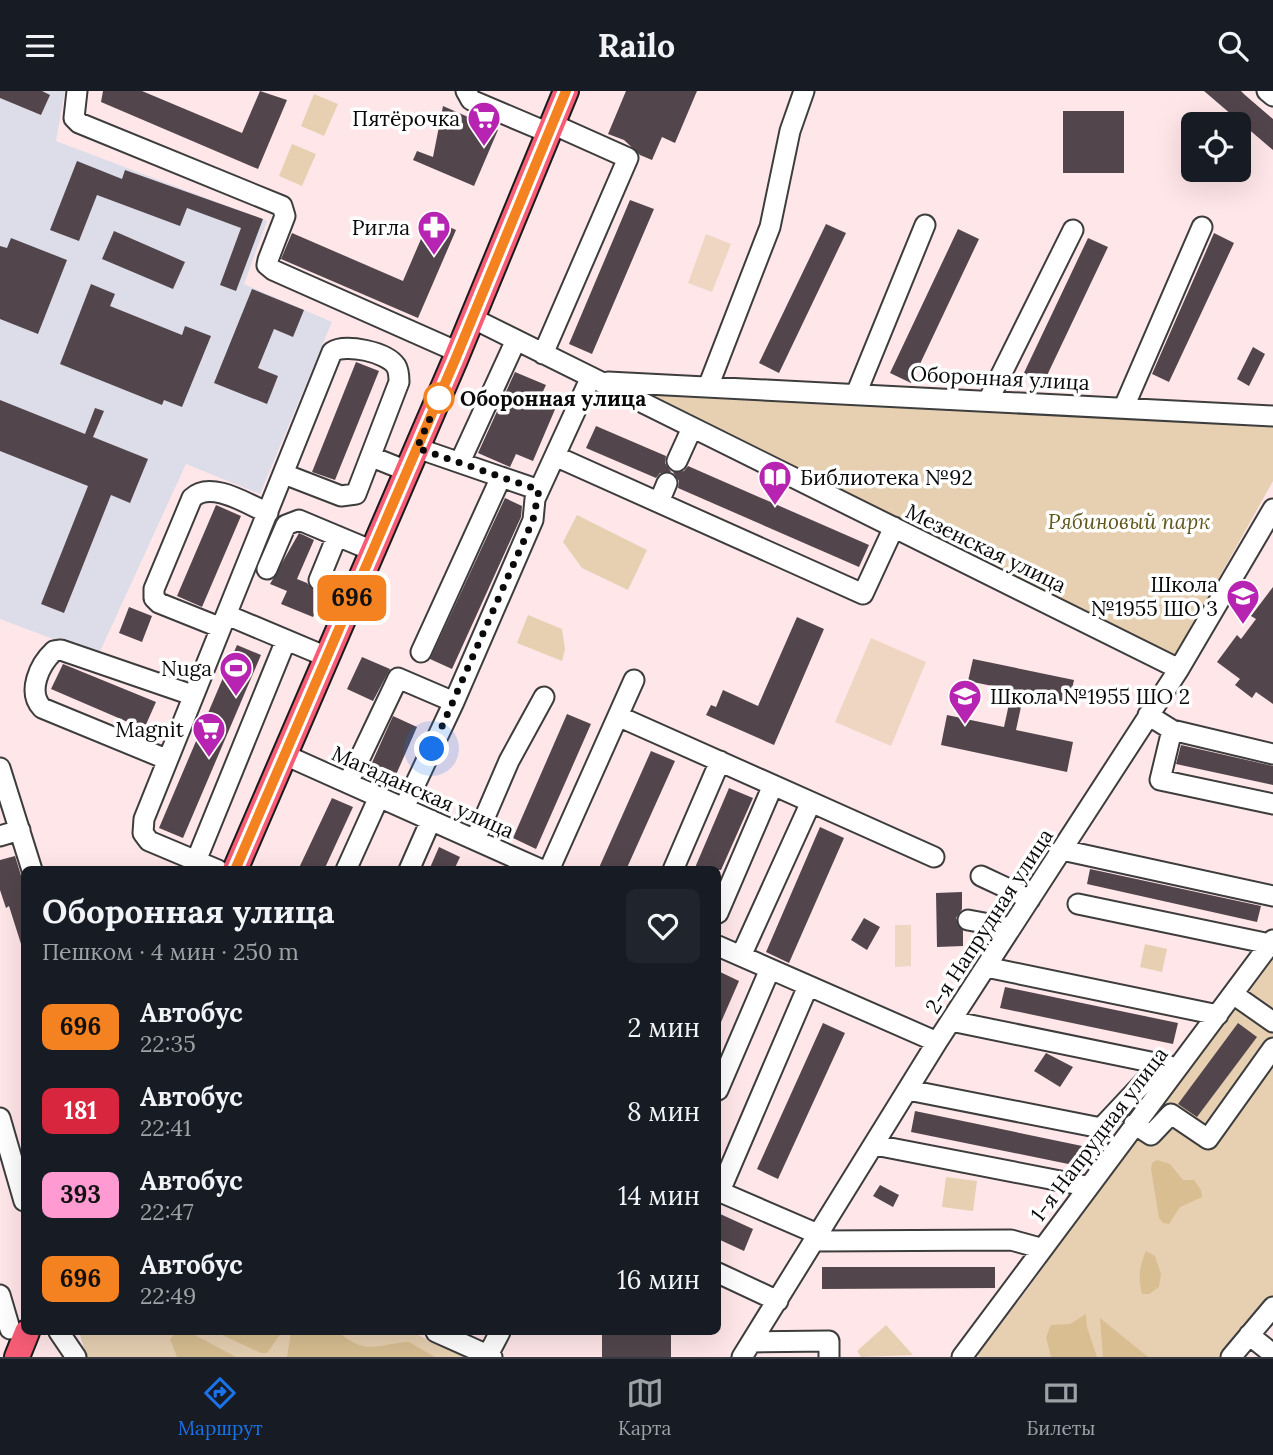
<!DOCTYPE html>
<html lang="ru">
<head>
<meta charset="utf-8">
<style>
	:root { --surface:#171b24; --page:#20242c; --text:#f1f3f6; --muted:#9ea1a6; --line:#363941; --accent:#1a73e8 }
	body { margin:0; font-family:Lora,serif; background:var(--page); color:var(--text); height:100vh; display:flex; flex-direction:column; font-size:26px; white-space:nowrap }
	* { box-sizing:border-box; margin:0 }
	p { font-size:23px; color:var(--muted) }
	.icon { flex:none; width:38px; height:38px; fill:none; stroke:currentColor; stroke-width:2; stroke-linecap:round; stroke-linejoin:round }
	.map { position:relative; flex:1; overflow:hidden }
	.drawer { position:absolute; left:21px; top:775px; width:700px; height:469px; display:flex; flex-direction:column; background:var(--surface); border-radius:10px; box-shadow:0 7px 28px #0002 }
	.drawer>* { flex:none }
	.badge { padding:0 14px; border-radius:10px; font-size:24px; line-height:46px }
	.controls { position:absolute; left:1181px; top:21px; display:grid; gap:14px }
	.controls a { display:grid; place-items:center; width:70px; height:70px; border-radius:10px; background:var(--surface); box-shadow:0 7px 28px #0002; font-size:35px }
	.you { position:absolute; width:35px; height:35px; margin:-18px; border:5px solid #fff; border-radius:50%; background:#1a73e8; box-shadow:0 0 0 10px #1a73e833 }
	.map>.badge { position:absolute; translate:-50% -50%; box-shadow:0 0 0 4px #fff }
	.round { display:grid; place-items:center; flex:none; width:74px; height:74px; border-radius:10px; background:var(--page) }
	.overview { display:flex; align-items:center; justify-content:space-between; height:119px; padding:0 21px }
	h1 { font-size:33px; font-weight:700; line-height:52px }
	ul { padding:0; list-style:none }
	li { display:flex; align-items:center; gap:21px; height:84px; padding:0 21px }
	li div { flex:1 }
	li b { display:block; font-size:26px }
	li em { font-style:normal }
	li .badge { min-width:77px; font-weight:700; text-align:center }
	header { display:flex; justify-content:space-between; align-items:center; height:91px; padding:0 21px; background:var(--surface); font-size:32px; font-weight:700 }
	.menu { display:flex; justify-content:space-around; align-items:center; height:98px; border-top:2px solid var(--line); background:var(--surface); font-size:19px; color:var(--muted) }
	.menu a { display:grid; justify-items:center; gap:4px }
	.menu .active { color:var(--accent) }
	.map>svg:first-child { display:block }
	.industrial { fill:#dddde9 }
	.green { fill:#e7d0b2 }
	.forest { fill:#d8be91 }
	.pitch { fill:#efd6c3 }
	.building { fill:#52464c }
	.lines { fill:none; stroke-linecap:round; stroke-linejoin:round }
	.minor-casing { stroke:#3d3d3d; stroke-width:23 }
	.major-casing { stroke:#1b1b1b; stroke-width:28 }
	.minor { stroke:#fff; stroke-width:19 }
	.major { stroke:#f85d76; stroke-width:24 }
	.line-casing { stroke:#fff; stroke-width:16 }
	.line { stroke:#f58220; stroke-width:10 }
	.walk { stroke:#0a0a0a; stroke-width:7; stroke-dasharray:0 12.6 }
	.stop-dot { fill:#fff; stroke:#f58220; stroke-width:3.5 }
	.labels { text-anchor:middle; dominant-baseline:central; stroke-width:7; stroke-linejoin:round; paint-order:stroke }
	.poi-label { font-size:21px; fill:#0a0a0a; stroke:#fff; text-anchor:end }
	.street-label { font-size:21px; fill:#0a0a0a; stroke:#fff }
	.stop-label { font-size:21px; font-weight:bold; fill:#0a0a0a; stroke:#fff; text-anchor:start }
	.park-label { font-size:21px; font-style:italic; fill:#5f571c; stroke:#fff }
</style>
</head>
<body>
<header><svg class="icon" aria-label="menu" viewBox="0 0 24 24"><path d="M4 6h16M4 12h16M4 18h16"/></svg>Railo<svg class="icon" aria-label="search" viewBox="0 0 24 24"><circle cx="10" cy="10" r="6"/><path d="M15 15l6 6"/></svg></header>
<div class="map">
<svg width="1273" height="1266" viewBox="0 0 1273 1266">
	<rect width="100%" height="100%" fill="#ffe6e9"/>
	<path class="industrial" d="M0 0H65L56 50 267 130 244 193 332 231 260 403 186 373 98 565 0 528Z"/>
	<path class="green" d="M314 3 338 13 324 45 301 35Z
		M292 53 316 63 302 95 279 85Z
		M619 296 1273 334V390L1172 571Z
		M577 424 647 459 628 499 582 477 563 451Z
		M528 524 562 538 565 558 562 570 517 552Z
		M1145 853 1167 858 1162 881 1140 876Z
		M1273 855V1205L1221 1266H980L973 1262 993 1244 1046 1173 1050 1157Z
		M946 1086 977 1090 973 1120 942 1116Z
		M886 1234 913 1264 861 1266 857 1260Z
		M79 1241H411L467 1266H87Z"/>
	<path class="forest" d="M1157 1069 1170 1073 1183 1089H1194L1201 1099 1202 1106 1180 1116 1169 1133 1163 1132 1159 1127 1151 1078 1152 1072Z
		M1146 1160 1155 1165 1161 1183 1159 1196 1149 1203H1142C1138 1186 1139 1176 1146 1160Z
		M1086 1223 1087 1236 1097 1266H1051L1046 1246 1051 1234 1070 1233Z
		M1100 1227 1148 1266H1103Z
		M177 1241 191 1242 236 1266H177L170 1248Z
		M216 1241H282L267 1262H261Z
		M291 1241H339C366 1266 380 1252 409 1251L435 1266H287Z"/>
	<path class="pitch" d="M706 143 731 153 712 201 688 192Z
		M871 547 926 571 891 655 835 631Z
		M895 834H911V875L895 876Z"/>
	<path class="building" d="M0 0H42L50 4 41 24 0 7Z
		M103 0H142L242 42 260 0 287 9 258 78 101 11Z
		M626 0H697L675 52 662 46 652 69 640 64 624 49 608 43Z
		M1204 0H1241L1245 4 1273 28V59Z
		M443 15 498 39 474 95 413 69 417 60 433 66Z
		M1063 20H1124V82H1063Z
		M77 70 122 88 125 79 263 128 236 200 220 194 241 137 187 117 180 135 97 104 79 150 50 139Z
		M630 109 654 118 592 263 569 253Z
		M430 127 456 139 418 227 281 168 292 142 403 190Z
		M826 133 846 142 779 282 759 272Z
		M958 138 979 148 911 292 890 282Z
		M114 140 185 171 173 198 102 168Z
		M1214 142 1234 152 1169 291 1152 283Z
		M11 147 67 169 38 243 0 228V155L7 157Z
		M1088 147 1108 156 1042 295 1022 286Z
		M91 193 115 203 110 215 182 244 185 235 211 245 182 316 164 309 162 314 60 273Z
		M252 198 304 219 293 246 274 238 258 277 278 285 267 313 214 292Z
		M1253 256 1265 263 1249 295 1237 288Z
		M356 271 379 280 335 389 312 381Z
		M515 281 546 294 539 309 556 316 533 370 516 363 510 376 478 362Z
		M0 309 85 343 95 317 104 320 93 346 148 368 130 412 111 404 64 522 41 513 88 395 0 360Z
		M596 335 666 365 665 372 671 381 660 382 656 387 586 357Z
		M688 375 869 454 859 476 678 397 679 390 673 381 684 380Z
		M505 407 522 415 521 426 452 578 430 568Z
		M216 414 241 425 202 516 177 505Z
		M299 442 314 449 297 488 307 492 314 500H325L313 526 281 513 287 500 270 493Z
		M1273 496V613L1256 601 1252 607 1235 594 1240 588 1217 571 1237 544 1241 548 1256 528 1251 525Z
		M129 516 152 525 142 551 119 542Z
		M797 526 824 538 774 654 706 624 711 614 716 616 723 599 758 615Z
		M237 554 261 564 183 747 159 737Z
		M362 566 390 578 373 610 347 598Z
		M973 568 1074 589 1069 612 1024 602 1016 639 1073 651 1067 681 941 654 947 624 1004 636 1012 599 968 590Z
		M63 573 156 611 144 638 51 598Z
		M567 623 591 633 536 758 513 747Z
		M393 625 417 636 395 686 370 676Z
		M1181 654 1273 675V694L1176 673Z
		M651 660 675 670 626 779H598Z
		M729 697 753 707 721 779H694Z
		M332 707 353 716 324 779H298Z
		M820 736 844 747 789 872 766 861Z
		M439 756 460 766 454 779H429Z
		M15 765 24 794 22 856 9 815 6 817 0 799V769Z
		M1090 778 1261 815 1257 831 1087 793Z
		M962 801V818L956 827 963 840V855L937 856 936 802Z
		M864 827 880 836 867 859 851 849Z
		M718 880 739 890 718 938Z
		M1005 896 1178 932 1173 953 1000 917Z
		M823 932 845 942 778 1088 757 1078Z
		M1238 932 1257 946 1197 1026 1178 1013Z
		M1046 962 1073 976 1060 996 1034 980Z
		M915 1020 1087 1056 1083 1076 911 1041Z
		M880 1094 899 1104 893 1116 873 1105Z
		M718 1122 753 1138 744 1160 718 1148Z
		M822 1176H995V1197L822 1198Z
		M602 1241H671V1266H602Z"/>
	<g class="lines">
		<defs>
			<path id="minor" d="M77 0 74 27 79 32 282 115 285 125 268 169 267 174 273 179 458 261
				M466 0 471 9 549 42
				M1267 0 1273 5
				M472 227 1179 578
				M543 263 628 67 552 33
				M608 291 1273 325
				M708 296 770 136 790 40 804 0
				M856 303 925 134
				M989 308 1073 139
				M1124 316 1202 136
				M417 357 501 386
				M555 365 863 503 894 436
				M372 366 407 380
				M677 370 692 337
				M460 371 516 249
				M659 411 667 392
				M267 478 286 434 299 429 373 460
				M319 489 337 445
				M227 524 327 566
				M219 536 159 512 154 507V498L192 407C211 389 247 413 268 422
				M421 561 501 386 539 399
				M454 611 533 429 535 408 591 286
				M1148 624 1172 639 1273 663
				M620 626 811 711
				M1172 639 1160 689 1273 713
				M285 664 542 779
				M166 668 42 617C27 601 39 574 54 560L61 559 192 604
				M0 677 32 779
				M348 692 398 587 454 611 404 717
				M0 745 20 739
				M475 749 509 670 544 606
				M1062 759 1273 805
				M196 770 286 549
				M218 779 149 750 143 742 144 728 332 261C345 252 387 261 396 275 399 280 399 286 399 291L356 403 341 405 284 383
				M346 779 379 706
				M409 779 431 729
				M549 779 634 589
				M673 779 720 670
				M981 785 1030 808
				M1078 813 1270 853
				M718 822 773 694
				M968 829 1011 837
				M718 855 937 951
				M741 865 811 711 934 766
				M986 876 1218 924
				M1233 903 1273 931
				M951 930 1170 975
				M718 999 770 878
				M908 999 1101 1037 1161 973
				M0 1027 24 1110
				M1134 1033 1151 1044 1171 1023 1208 1048 1273 957
				M875 1054 1086 1095
				M718 1100 820 1144
				M720 1100 808 895
				M816 1150 1011 1149 1040 1157
				M718 1182 778 1210
				M0 1204 10 1238
				M59 1241 76 1266
				M436 1241 492 1266
				M1249 1244 1273 1263
				M752 1251 829 1250V1266
				M488 1264 500 1241
				M742 1266 937 951 1179 578 1273 418
				M962 1266 1273 849
				M1231 1266 1273 1216"/>
			<path id="major" d="M235 779 455 269 566 0
				M17 1266 27 1241"/>
		</defs>
		<use href="#minor" class="minor-casing"/>
		<use href="#major" class="major-casing"/>
		<use href="#minor" class="minor"/>
		<use href="#major" class="major"/>
	</g>
	<g class="lines">
		<defs>
			<path id="line" d="M235 779 455 269 566 0"/>
		</defs>
		<use href="#line" class="line-casing"/>
		<use href="#line" class="line"/>
		<path class="walk" d="M432 658 533 429 539 399 417 357 439 307"/>
	</g>
	<defs>
		<symbol id="supermarket-pin" viewBox="-11 -11 22 30"><path d="M0 17L-7.5 6A9.5 9.5 0 1 1 7.5 6Z" fill="#b724b2" stroke="#fff"/><path d="M-6-5.5h2.5l.6 2H6L4.5 2H-2.5L-4.4-4H-6ZM-1.5 3.2a1.3 1.3 0 1 0 .1 0ZM3 3.2a1.3 1.3 0 1 0 .1 0Z" fill="#fff"/></symbol>
		<symbol id="pharmacy-pin" viewBox="-11 -11 22 30"><path d="M0 17L-7.5 6A9.5 9.5 0 1 1 7.5 6Z" fill="#b724b2" stroke="#fff"/><path d="M-2-6h4v4h4v4h-4v4h-4v-4h-4v-4h4Z" fill="#fff"/></symbol>
		<symbol id="library-pin" viewBox="-11 -11 22 30"><path d="M0 17L-7.5 6A9.5 9.5 0 1 1 7.5 6Z" fill="#b724b2" stroke="#fff"/><path d="M-6-4Q-3-5.5-.7-3.5V5Q-3 3-6 4ZM6-4Q3-5.5 .7-3.5V5Q3 3 6 4Z" fill="#fff"/></symbol>
		<symbol id="school-pin" viewBox="-11 -11 22 30"><path d="M0 17L-7.5 6A9.5 9.5 0 1 1 7.5 6Z" fill="#b724b2" stroke="#fff"/><path d="M0-5L7-2L0 1L-7-2ZM-4 1L0 2.5L4 1V4Q0 6-4 4Z" fill="#fff"/></symbol>
		<symbol id="stadium-pin" viewBox="-11 -11 22 30"><path d="M0 17L-7.5 6A9.5 9.5 0 1 1 7.5 6Z" fill="#b724b2" stroke="#fff"/><path d="M0-5a6.5 5 0 1 0 0 10a6.5 5 0 1 0 0-10ZM-3.5-1.8h7v3.6h-7Z" fill="#fff"/></symbol>
	</defs>
	<g fill-rule="evenodd">
		<use href="#supermarket-pin" x="465" y="8" width="38" height="52"/>
		<use href="#pharmacy-pin" x="415" y="117" width="38" height="52"/>
		<use href="#library-pin" x="756" y="367" width="38" height="52"/>
		<use href="#school-pin" x="1224" y="486" width="38" height="52"/>
		<use href="#stadium-pin" x="217" y="558" width="38" height="52"/>
		<use href="#school-pin" x="946" y="586" width="38" height="52"/>
		<use href="#supermarket-pin" x="190" y="619" width="38" height="52"/>
	</g>
	<circle class="stop-dot" cx="439" cy="307" r="14"/>
	<g class="labels">
		<g class="poi-label">
			<text x="460" y="27">Пятёрочка</text>
			<text x="410" y="136">Ригла</text>
			<text x="800" y="386" text-anchor="start">Библиотека №92</text>
			<text x="1218" y="493">Школа<tspan x="1218" dy="24">№1955 ШО 3</tspan></text>
			<text x="212" y="577">Nuga</text>
			<text x="990" y="605" text-anchor="start">Школа №1955 ШО 2</text>
			<text x="184" y="638">Magnit</text>
		</g>
		<g class="street-label">
			<text transform="translate(1000 287) rotate(3)">Оборонная улица</text>
			<text transform="translate(986 457) rotate(26)">Мезенская улица</text>
			<text transform="translate(423 701) rotate(24)">Магаданская улица</text>
			<text transform="translate(989 830) rotate(-57)">2-я Напрудная улица</text>
			<text transform="translate(1099 1043) rotate(-53)">1-я Напрудная улица</text>
		</g>
		<g class="stop-label">
			<text x="460" y="307">Оборонная улица</text>
		</g>
		<g class="park-label">
			<text x="1129" y="430">Рябиновый парк</text>
		</g>
	</g>
</svg>
<div class="controls">
<a><svg class="icon" aria-label="locate" viewBox="0 0 24 24"><circle cx="12" cy="12" r="6"/><path d="M12 2v4M12 18v4M2 12h4M18 12h4"/></svg></a>
</div>
<div class="you" style="left:432px;top:658px"></div>
<b class="badge" style="left:352px;top:507px;background:#f58220;color:#111">696</b>
<section class="drawer">
<div class="overview"><div><h1>Оборонная улица</h1><p>Пешком · 4 мин · 250 m</p></div><a class="round"><svg class="icon" aria-label="heart" viewBox="0 0 24 24"><path d="M12 20l-8-8c-3-5 5-10 8-4 3-6 11-1 8 4z"/></svg></a></div>
<ul>
<li><span class="badge" style="background:#f58220;color:#111">696</span><div><b>Автобус</b><p>22:35</p></div><em>2 мин</em></li>
<li><span class="badge" style="background:#d7263d;color:#fff">181</span><div><b>Автобус</b><p>22:41</p></div><em>8 мин</em></li>
<li><span class="badge" style="background:#ff9ad2;color:#111">393</span><div><b>Автобус</b><p>22:47</p></div><em>14 мин</em></li>
<li><span class="badge" style="background:#f58220;color:#111">696</span><div><b>Автобус</b><p>22:49</p></div><em>16 мин</em></li>
</ul>
</section>
</div>
<nav class="menu">
<a class="active"><svg class="icon" aria-label="directions" viewBox="0 0 24 24"><path d="M12 3l9 9-9 9-9-9zM9 14v-3h6M13 9l2 2-2 2"/></svg>Маршрут</a>
<a><svg class="icon" aria-label="map" viewBox="0 0 24 24"><path d="M3 6l6-2 6 2 6-2v14l-6 2-6-2-6 2zM9 4v14M15 6v14"/></svg>Карта</a>
<a><svg class="icon" aria-label="tickets" viewBox="0 0 24 24"><path d="M3 7h18v10H3zM15 7v10"/></svg>Билеты</a>
</nav>
</body>
</html>
